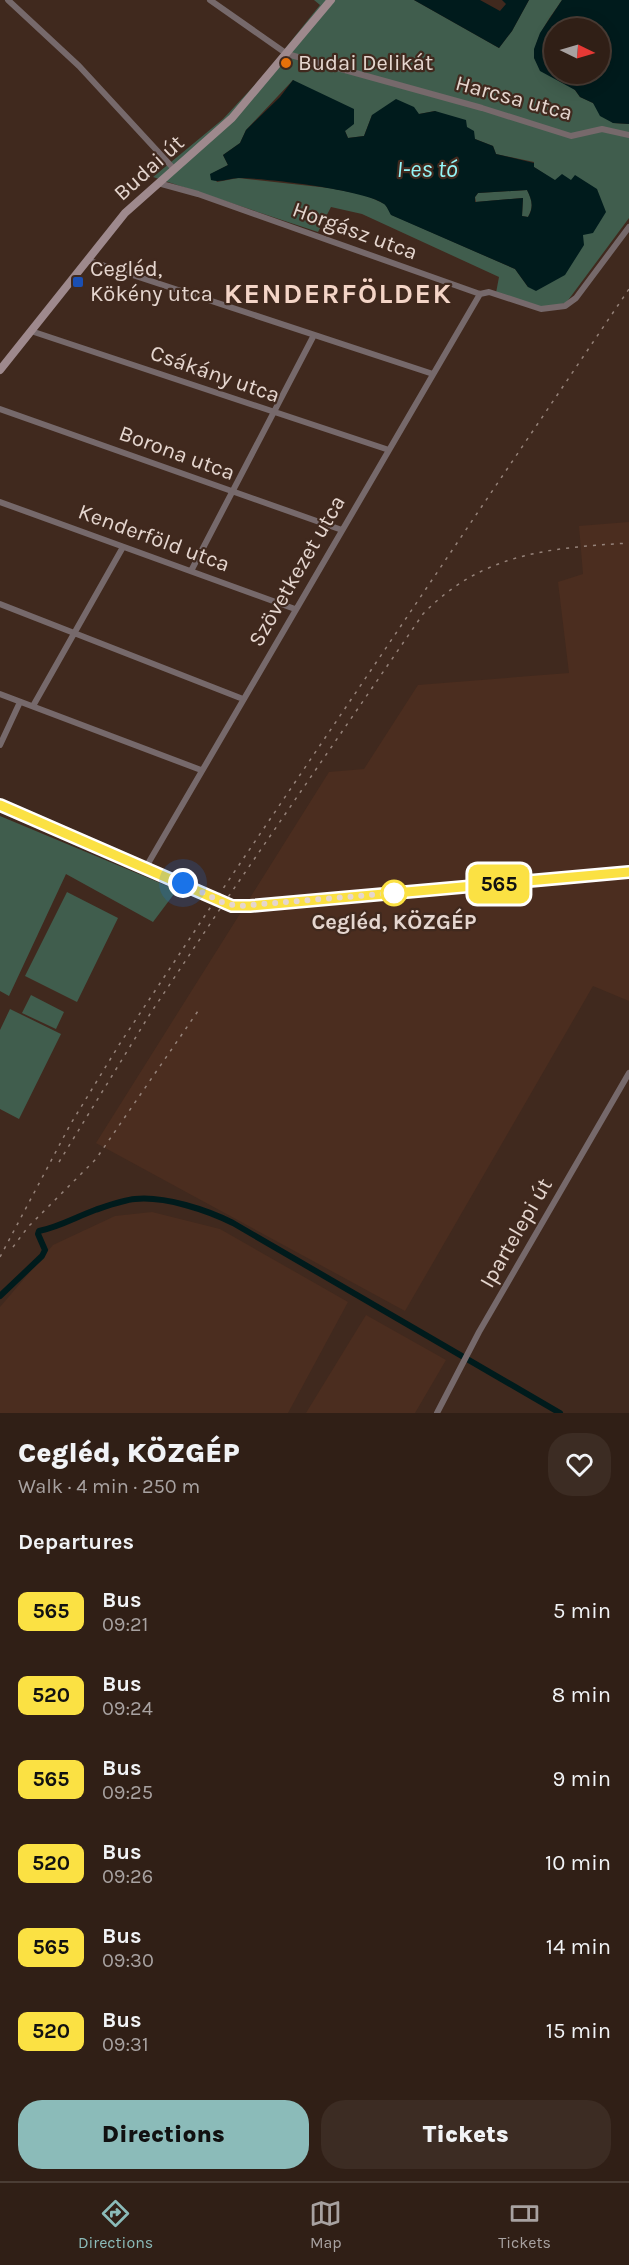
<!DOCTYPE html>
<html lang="en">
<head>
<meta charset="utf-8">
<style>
	:root { --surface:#301f16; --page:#3c2c23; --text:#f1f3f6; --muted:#a8a2a1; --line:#4b3d35; --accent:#8bbbb9 }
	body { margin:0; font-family:Karla,sans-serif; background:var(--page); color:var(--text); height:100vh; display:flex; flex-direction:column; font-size:22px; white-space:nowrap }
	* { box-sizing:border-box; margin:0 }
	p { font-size:20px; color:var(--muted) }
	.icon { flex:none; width:33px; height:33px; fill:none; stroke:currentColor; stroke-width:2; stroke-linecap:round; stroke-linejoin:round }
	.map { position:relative; height:1413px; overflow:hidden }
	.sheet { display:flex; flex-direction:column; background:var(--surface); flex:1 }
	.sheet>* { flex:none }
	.badge { padding:0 12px; border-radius:9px; font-size:21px; line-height:39px }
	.needle { width:39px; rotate:95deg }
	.controls { position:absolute; left:544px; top:18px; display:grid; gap:12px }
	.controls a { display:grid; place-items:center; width:66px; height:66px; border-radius:50%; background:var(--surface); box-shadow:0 3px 15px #0003,0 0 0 2px var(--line); font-size:30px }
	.you { position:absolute; width:30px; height:30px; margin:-15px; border:4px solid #fff; border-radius:50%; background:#1a73e8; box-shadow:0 0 0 9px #1a73e833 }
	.map>.badge { position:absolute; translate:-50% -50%; box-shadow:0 0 0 3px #fff }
	h2 { padding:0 18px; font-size:22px; line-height:54px }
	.round { display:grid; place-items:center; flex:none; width:63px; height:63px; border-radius:24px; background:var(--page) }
	.headline { display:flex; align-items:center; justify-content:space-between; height:102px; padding:0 18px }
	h1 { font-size:28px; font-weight:800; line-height:45px }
	.button { display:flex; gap:12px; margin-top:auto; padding:12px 18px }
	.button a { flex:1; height:69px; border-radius:24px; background:var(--accent); color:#111; font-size:24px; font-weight:800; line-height:69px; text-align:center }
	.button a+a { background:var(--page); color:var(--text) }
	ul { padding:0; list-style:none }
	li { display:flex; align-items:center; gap:18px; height:84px; padding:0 18px }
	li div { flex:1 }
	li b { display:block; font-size:22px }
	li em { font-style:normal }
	li .badge { min-width:66px; font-weight:700; text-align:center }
	.tabs { display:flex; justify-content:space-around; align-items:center; height:84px; border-top:2px solid var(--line); background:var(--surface); font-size:16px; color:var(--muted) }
	.tabs a { display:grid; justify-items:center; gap:3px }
	.tabs .active { color:var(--accent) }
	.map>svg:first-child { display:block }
	.built { fill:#4b2d1f }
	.green { fill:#405d4d; fill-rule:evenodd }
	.water { fill:#001b1c; fill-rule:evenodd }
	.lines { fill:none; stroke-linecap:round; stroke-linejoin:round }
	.canal { stroke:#001b1c; stroke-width:6 }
	.street { stroke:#76696b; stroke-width:6 }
	.secondary { stroke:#9e898d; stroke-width:8 }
	.rail { stroke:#958279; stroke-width:1.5; stroke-dasharray:3 6; stroke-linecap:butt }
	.line-casing { stroke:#fff; stroke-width:14 }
	.line { stroke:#fbe143; stroke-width:9 }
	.walk { stroke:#e5d6cf; stroke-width:6; stroke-dasharray:0 10.8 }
	.food-dot { fill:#e8710a; stroke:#40291e; stroke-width:2 }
	.transit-dot { fill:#1a4fb4; stroke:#40291e; stroke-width:2 }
	.stop-dot { fill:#fff; stroke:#fbe143; stroke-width:3 }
	.labels { text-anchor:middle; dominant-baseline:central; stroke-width:4.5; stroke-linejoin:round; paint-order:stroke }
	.poi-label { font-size:22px; fill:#e5d6cf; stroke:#40291e; text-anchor:start }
	.street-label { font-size:22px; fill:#e5d6cf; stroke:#40291e }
	.stop-label { font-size:22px; font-weight:bold; fill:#e5d6cf; stroke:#40291e }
	.water-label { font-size:24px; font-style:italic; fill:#94f5f7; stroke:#40291e }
	.district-label { font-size:28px; font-weight:bold; letter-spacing:1.5px; fill:#f4d5c7; stroke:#40291e }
</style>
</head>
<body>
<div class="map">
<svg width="629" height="1413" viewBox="0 0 629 1413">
	<rect width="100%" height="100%" fill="#40291e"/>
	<path class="built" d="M629 522V1001L593 986 405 1311 96 1143 329 772 364 769 418 685 569 673 558 582 583 574 579 526Z
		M152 1212 220 1229 348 1302 288 1413H0V1307L53 1245 115 1216Z
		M366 1315 446 1360 415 1413H306Z"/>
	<path class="green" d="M314 0H414L499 48 512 31 529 0H562C550 18 535 35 534 58L575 90 580 97 593 103 613 123 629 124V218L566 303 541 308 496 293 499 277 362 214 331 207 318 232 153 177 223 119 263 76 320 5ZM293 80 345 131 348 138 364 136 372 115 419 114 435 111 475 139 493 146 496 154 534 162V167L555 181 571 180 528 287 515 269 392 215 385 204 365 195 329 188 238 178 217 182 211 174 228 165 223 155 240 143 246 130Z
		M527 190C532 200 534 206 528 217L522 216 523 198 476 202 475 197 478 193Z
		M0 816 177 890 153 922 66 874 9 996 0 991Z
		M67 892 118 918 77 1002 25 976Z
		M31 995 64 1012 56 1029 22 1013Z
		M10 1009 61 1034 19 1119 0 1109V1030Z"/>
	<path class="water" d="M414 0H480L500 11 506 4 502 0H529L512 31 499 48Z
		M562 0H629V124L613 123 600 116 593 103 580 97 575 90 540 71 534 58V49L540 33ZM555 28H600V74H555Z
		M293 80 354 109V124L345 131 348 138 364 136 372 115 396 99 414 107 419 114 435 111 466 120 467 127 474 131 475 139 493 146 496 154 534 163V167L555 180 562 174 571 180 575 175 597 189 606 212 593 233 583 235 584 245 565 275 536 291 528 287 515 269 391 215C389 212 387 206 384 204 366 190 264 178 239 178 229 178 221 183 211 180L210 174 228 165 223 155 240 143 246 130 280 97ZM527 190C532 200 534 207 528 217L522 216 523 198 475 202V197L478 193Z"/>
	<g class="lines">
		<path class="canal" d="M0 1296 42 1256 45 1250 38 1234 39 1231C59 1227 76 1217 95 1210 107 1206 123 1200 135 1199 165 1196 207 1210 233 1223L560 1413"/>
		<path class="street" d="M8 0 79 66 174 169
			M210 0 287 54 482 108 571 136 602 129 629 135
			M158 183 198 194 480 294 489 292 541 309 565 306 576 298 629 227
			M87 260 433 374
			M31 331 389 450
			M0 409 342 530
			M0 502 295 609
			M191 571 314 335
			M0 604 243 699
			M0 694 201 770
			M33 706 123 547
			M0 745 20 702
			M146 867 480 294
			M437 1413 479 1332 629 1073"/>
		<path class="secondary" d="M0 370 125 213 232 118 331 0
			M0 805 232 906H250L629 872"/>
		<path class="rail" d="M59 1162 150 1014 224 903 423 614C482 553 549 548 629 543
			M13 1247 28 1227 96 1159 198 1011
			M0 1257 70 1125 119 1045 216 899 629 289"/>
	</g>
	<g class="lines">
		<defs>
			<path id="line" d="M0 805 232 906H250L629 872"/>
		</defs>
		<use href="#line" class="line-casing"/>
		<use href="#line" class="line"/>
		<path class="walk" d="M183 883 224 903 239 906 394 893"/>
	</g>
	<circle class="food-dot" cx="286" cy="63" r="6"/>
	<rect class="transit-dot" x="72" y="276" width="12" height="12" rx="3"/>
	<circle class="stop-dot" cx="394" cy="893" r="12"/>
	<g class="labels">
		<g class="poi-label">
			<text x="298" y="63">Budai Delikát</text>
			<text x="90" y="269">Cegléd,<tspan x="90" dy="25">Kökény utca</tspan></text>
		</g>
		<g class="street-label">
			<text transform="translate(514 98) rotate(15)">Harcsa utca</text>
			<text transform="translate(149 168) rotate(-42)">Budai út</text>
			<text transform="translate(355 231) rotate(20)">Horgász utca</text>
			<text transform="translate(215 374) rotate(19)">Csákány utca</text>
			<text transform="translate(177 453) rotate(20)">Borona utca</text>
			<text transform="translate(154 538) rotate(20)">Kenderföld utca</text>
			<text transform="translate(297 571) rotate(-60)">Szövetkezet utca</text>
			<text transform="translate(516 1233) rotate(-60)">Ipartelepi út</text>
		</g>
		<g class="stop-label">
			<text x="394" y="922">Cegléd, KÖZGÉP</text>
		</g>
		<g class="water-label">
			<text x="427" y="169">I-es tó</text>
		</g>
		<g class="district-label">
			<text x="338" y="293">KENDERFÖLDEK</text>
		</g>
	</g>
</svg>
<div class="controls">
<a><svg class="needle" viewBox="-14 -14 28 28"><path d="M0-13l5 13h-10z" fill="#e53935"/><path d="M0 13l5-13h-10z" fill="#a8a2a1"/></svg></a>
</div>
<div class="you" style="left:183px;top:883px"></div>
<b class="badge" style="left:499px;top:884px;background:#fbe143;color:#111">565</b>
</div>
<section class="sheet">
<div class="headline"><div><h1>Cegléd, KÖZGÉP</h1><p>Walk · 4 min · 250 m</p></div><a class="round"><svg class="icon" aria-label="heart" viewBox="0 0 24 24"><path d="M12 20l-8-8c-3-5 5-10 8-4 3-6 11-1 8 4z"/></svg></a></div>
<h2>Departures</h2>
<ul>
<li><span class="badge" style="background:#fbe143;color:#111">565</span><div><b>Bus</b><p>09:21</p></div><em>5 min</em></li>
<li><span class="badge" style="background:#fbe143;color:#111">520</span><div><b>Bus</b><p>09:24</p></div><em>8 min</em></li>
<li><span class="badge" style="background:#fbe143;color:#111">565</span><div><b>Bus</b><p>09:25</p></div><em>9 min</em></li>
<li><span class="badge" style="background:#fbe143;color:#111">520</span><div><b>Bus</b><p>09:26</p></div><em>10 min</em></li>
<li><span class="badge" style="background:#fbe143;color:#111">565</span><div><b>Bus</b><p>09:30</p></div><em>14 min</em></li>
<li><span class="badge" style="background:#fbe143;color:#111">520</span><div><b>Bus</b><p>09:31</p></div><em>15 min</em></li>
</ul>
<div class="button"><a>Directions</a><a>Tickets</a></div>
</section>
<nav class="tabs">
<a class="active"><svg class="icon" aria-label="directions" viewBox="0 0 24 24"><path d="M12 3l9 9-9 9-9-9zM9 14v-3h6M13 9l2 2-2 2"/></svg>Directions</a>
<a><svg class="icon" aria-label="map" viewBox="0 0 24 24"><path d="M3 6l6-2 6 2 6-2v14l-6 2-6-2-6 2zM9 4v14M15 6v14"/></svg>Map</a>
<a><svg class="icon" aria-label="tickets" viewBox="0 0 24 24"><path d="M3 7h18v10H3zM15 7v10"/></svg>Tickets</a>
</nav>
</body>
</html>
